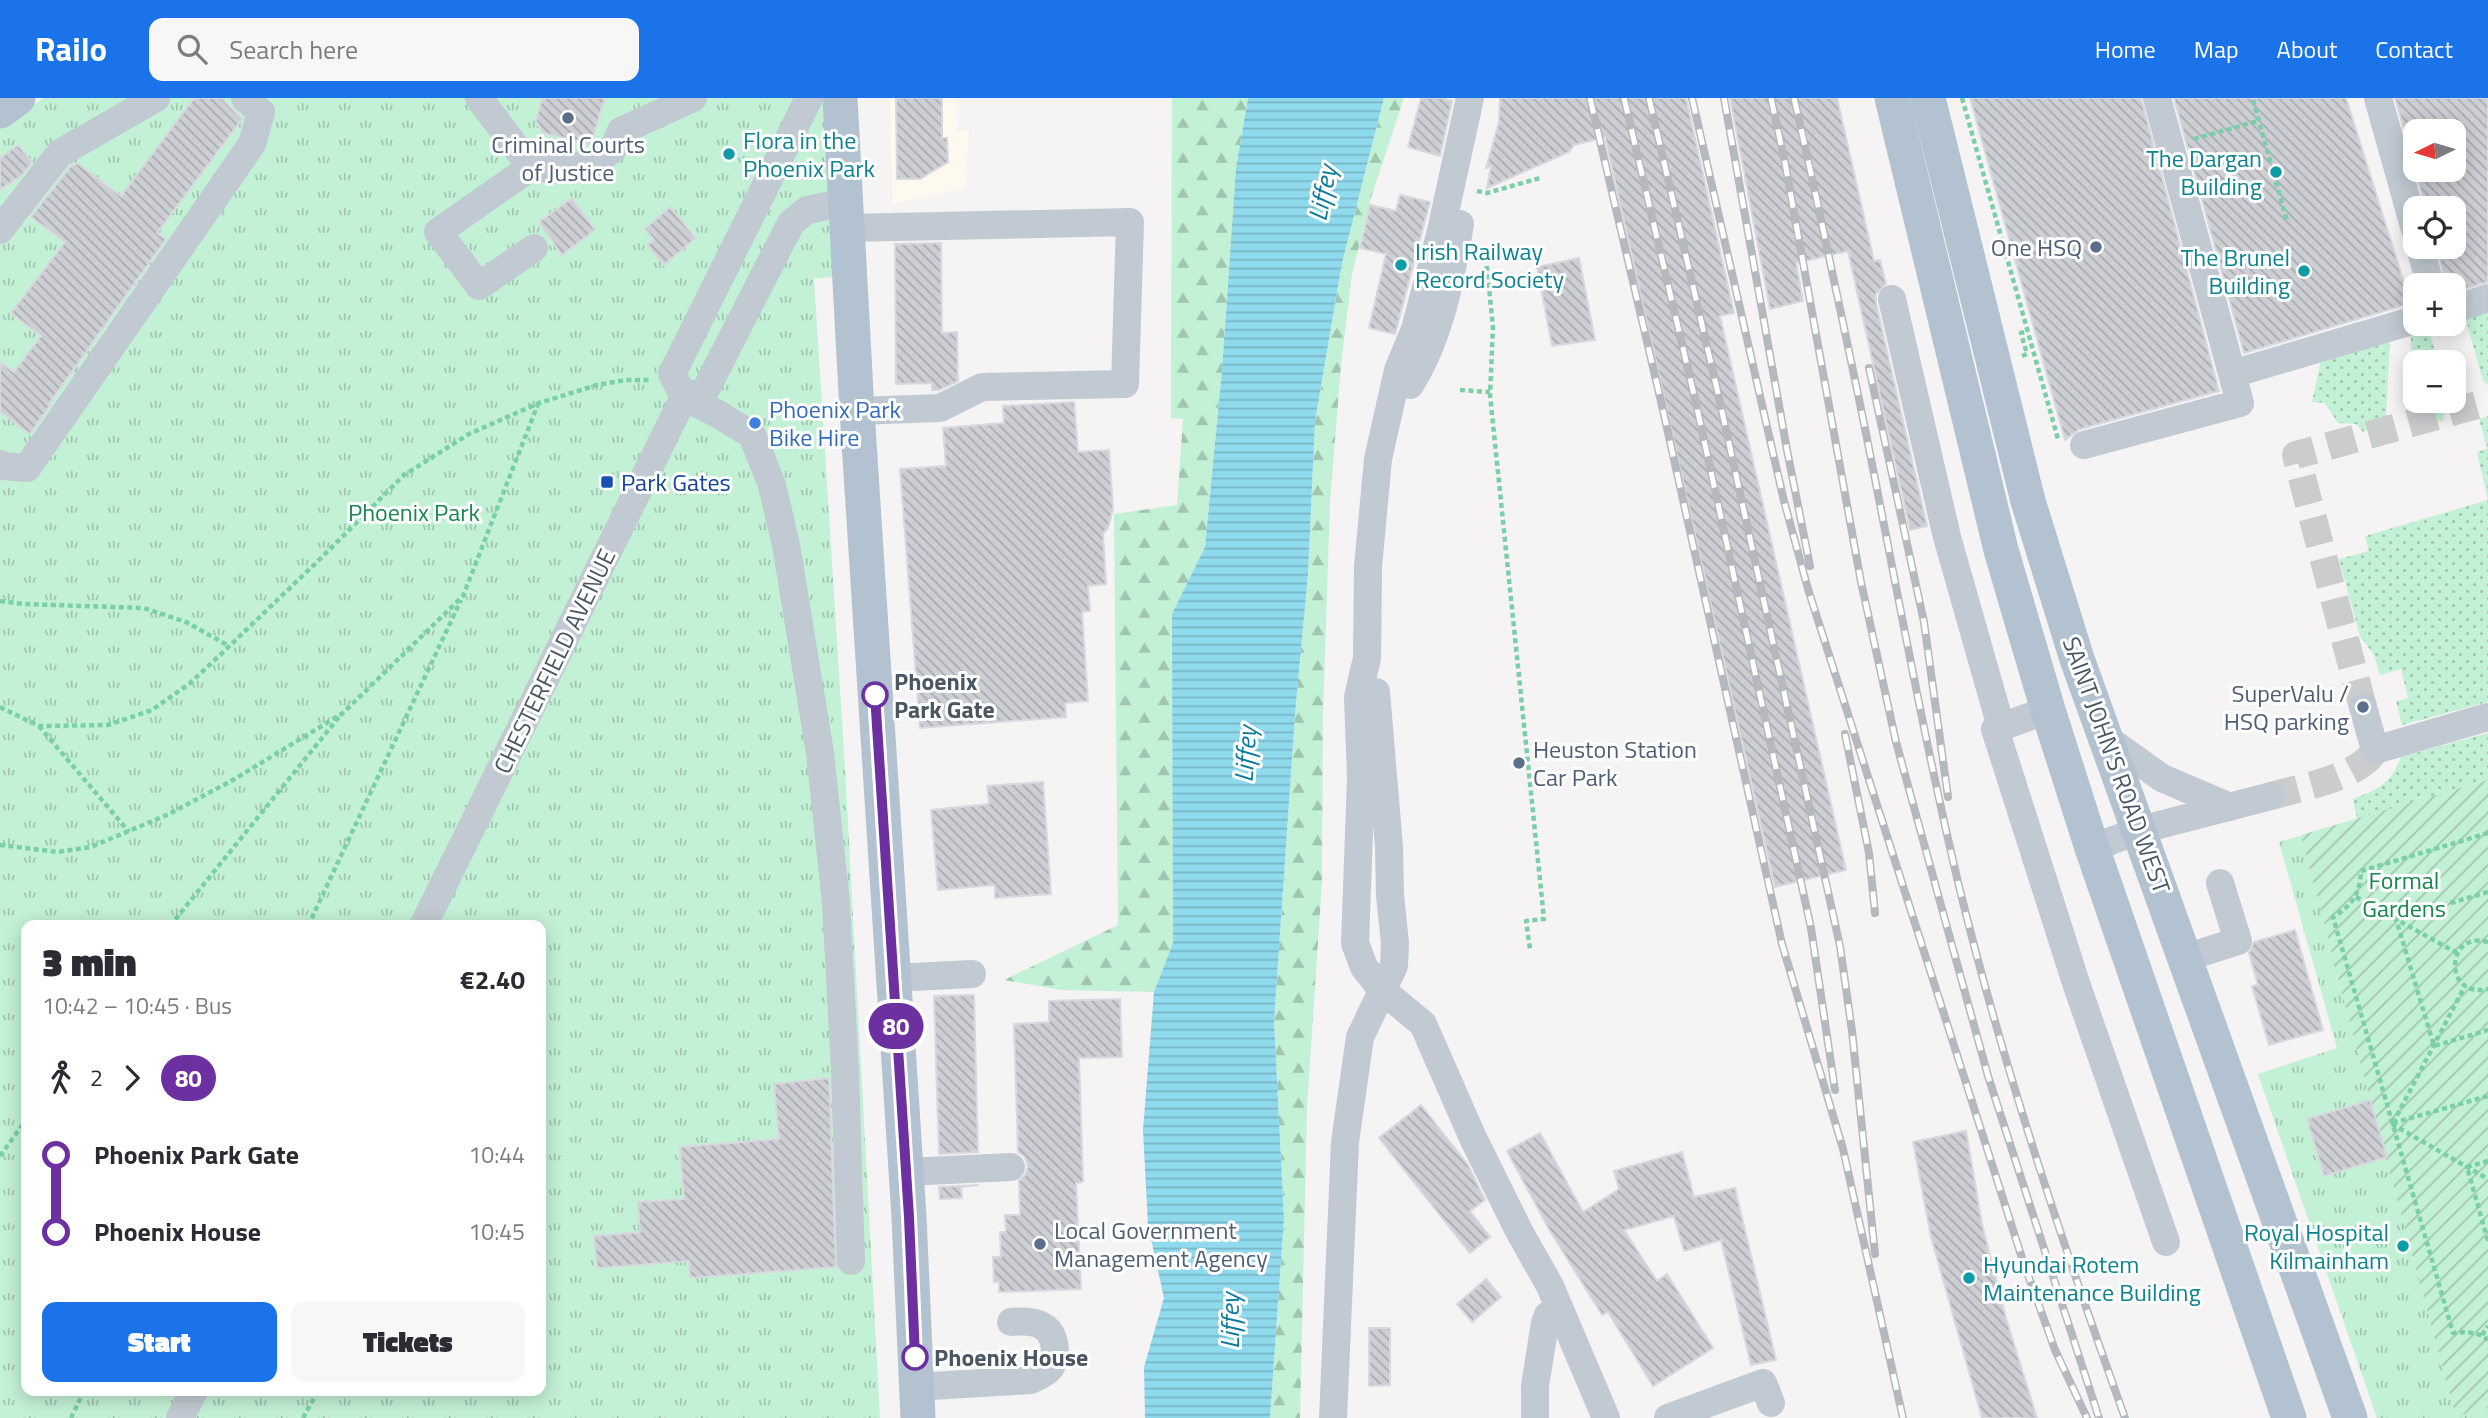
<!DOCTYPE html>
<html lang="en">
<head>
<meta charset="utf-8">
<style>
	:root { --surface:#fff; --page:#f7f7f7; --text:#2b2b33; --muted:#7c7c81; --accent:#1a73e8 }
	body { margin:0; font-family:"Titillium Web",sans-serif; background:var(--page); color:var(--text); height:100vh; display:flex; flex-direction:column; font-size:26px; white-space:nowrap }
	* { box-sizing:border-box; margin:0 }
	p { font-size:23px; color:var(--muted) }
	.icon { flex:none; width:38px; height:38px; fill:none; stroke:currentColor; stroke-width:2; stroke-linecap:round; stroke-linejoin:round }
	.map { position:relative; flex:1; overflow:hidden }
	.sheet { position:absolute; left:21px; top:822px; width:525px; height:476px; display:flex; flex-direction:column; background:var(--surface); border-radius:14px; box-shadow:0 4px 18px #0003 }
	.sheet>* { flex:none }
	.badge { padding:0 14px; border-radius:23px; font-size:24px; line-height:46px }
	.needle { width:46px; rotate:265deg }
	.buttons { position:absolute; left:2403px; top:21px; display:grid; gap:14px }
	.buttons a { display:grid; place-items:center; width:63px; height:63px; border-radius:14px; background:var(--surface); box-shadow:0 4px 18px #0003; font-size:35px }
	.map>.badge { position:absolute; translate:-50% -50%; box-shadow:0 0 0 4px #fff }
	.legs { display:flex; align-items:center; gap:10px; height:77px; padding:0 21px; font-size:23px }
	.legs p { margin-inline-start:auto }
	.head { display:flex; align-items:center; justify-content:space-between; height:119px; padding:0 21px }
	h1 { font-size:38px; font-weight:800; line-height:52px }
	.button { display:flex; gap:14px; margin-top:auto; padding:14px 21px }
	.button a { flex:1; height:80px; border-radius:14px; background:var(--accent); color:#fff; font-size:28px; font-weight:800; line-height:80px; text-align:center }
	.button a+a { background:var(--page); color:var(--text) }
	ul { padding:0 21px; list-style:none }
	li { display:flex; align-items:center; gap:24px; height:77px; font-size:26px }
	li i { display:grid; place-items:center; width:10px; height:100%; margin:0 9px; background:currentColor }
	li i::after { content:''; width:18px; height:18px; margin:-9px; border:5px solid; border-radius:50%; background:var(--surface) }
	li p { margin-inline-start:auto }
	li:first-child i { background:linear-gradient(#0000 50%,currentColor 0) }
	li:last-child i { background:linear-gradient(currentColor 50%,#0000 0) }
	header { display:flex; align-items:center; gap:42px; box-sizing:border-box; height:98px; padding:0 35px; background:var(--accent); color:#fff }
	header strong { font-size:33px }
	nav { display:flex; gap:38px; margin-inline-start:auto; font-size:24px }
	.search { width:490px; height:63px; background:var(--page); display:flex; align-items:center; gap:18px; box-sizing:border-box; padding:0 24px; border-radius:14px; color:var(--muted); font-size:26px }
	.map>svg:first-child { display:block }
	.commercial { fill:#fdf9ef }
	.grass { fill:url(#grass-dots) }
	.forest { fill:url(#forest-firs) }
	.park { fill:url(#park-tufts); fill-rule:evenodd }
	.garden { fill:url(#garden-furrows) }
	.water { fill:url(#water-rules) }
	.building { fill:url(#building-back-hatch); stroke:#d7d9de; stroke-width:2 }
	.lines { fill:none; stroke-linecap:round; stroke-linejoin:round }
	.minor-tunnel { stroke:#caccce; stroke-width:28; stroke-dasharray:28 14; stroke-linecap:butt }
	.path { stroke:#7ad0a6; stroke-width:4.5; stroke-dasharray:5 3.5; stroke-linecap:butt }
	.minor { stroke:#c1cad2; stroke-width:28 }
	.major { stroke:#b3c2d1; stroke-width:35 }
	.rail-casing { stroke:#b5b8bd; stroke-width:8 }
	.rail { stroke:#fff; stroke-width:5; stroke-dasharray:16; stroke-linecap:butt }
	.line-1-casing { stroke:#fff; stroke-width:16 }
	.line-1 { stroke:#6c30a1; stroke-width:10 }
	.service-dot { fill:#5c6f8a; stroke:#fff; stroke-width:2.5 }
	.culture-dot { fill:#0f9aa8; stroke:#fff; stroke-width:2.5 }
	.shop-dot { fill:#3f7fe0; stroke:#fff; stroke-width:2.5 }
	.transit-dot { fill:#1a4fb4; stroke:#fff; stroke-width:2.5 }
	.stop-1-dot { fill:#fff; stroke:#6c30a1; stroke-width:3.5 }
	.labels { text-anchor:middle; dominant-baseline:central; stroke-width:6; stroke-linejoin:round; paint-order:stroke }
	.culture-label { font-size:24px; fill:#0d838f; stroke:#fff; text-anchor:start }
	.service-label { font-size:24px; fill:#4e5e75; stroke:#fff; text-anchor:end }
	.shop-label { font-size:24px; fill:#366cbe; stroke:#fff; text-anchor:start }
	.transit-label { font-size:24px; fill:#164399; stroke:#fff; text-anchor:start }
	.park-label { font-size:24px; fill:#17864f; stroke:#fff }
	.street-label { font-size:24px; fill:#4a5661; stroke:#fff }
	.stop-label { font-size:24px; font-weight:bold; fill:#4a5661; stroke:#fff; text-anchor:start }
	.water-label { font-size:26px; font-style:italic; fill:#0c7c9b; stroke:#fff }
</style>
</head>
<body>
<header>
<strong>Railo</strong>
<div class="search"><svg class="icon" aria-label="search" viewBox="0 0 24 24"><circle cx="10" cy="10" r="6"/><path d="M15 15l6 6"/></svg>Search here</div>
<nav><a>Home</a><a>Map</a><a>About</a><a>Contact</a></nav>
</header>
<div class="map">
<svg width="2488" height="1320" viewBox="0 0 2488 1320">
	<defs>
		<pattern id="grass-dots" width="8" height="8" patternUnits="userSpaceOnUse" patternTransform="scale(1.75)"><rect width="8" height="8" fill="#c3f1d5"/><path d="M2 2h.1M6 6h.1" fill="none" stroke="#a0c6b0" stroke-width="1.8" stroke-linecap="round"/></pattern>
		<pattern id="forest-firs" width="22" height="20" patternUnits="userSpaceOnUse" patternTransform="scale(1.75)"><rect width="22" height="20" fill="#c3f1d5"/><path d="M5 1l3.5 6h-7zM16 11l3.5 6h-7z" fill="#a0c6b0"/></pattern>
		<pattern id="park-tufts" width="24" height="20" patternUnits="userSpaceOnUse" patternTransform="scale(1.75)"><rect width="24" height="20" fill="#c3f1d5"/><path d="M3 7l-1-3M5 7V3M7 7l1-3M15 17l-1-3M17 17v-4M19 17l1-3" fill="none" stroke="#a0c6b0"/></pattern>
		<pattern id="garden-furrows" width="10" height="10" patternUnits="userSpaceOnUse" patternTransform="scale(1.75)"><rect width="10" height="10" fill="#c3f1d5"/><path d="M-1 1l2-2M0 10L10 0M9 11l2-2" fill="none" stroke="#a0c6b0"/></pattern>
		<pattern id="water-rules" width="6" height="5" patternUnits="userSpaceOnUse" patternTransform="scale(1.75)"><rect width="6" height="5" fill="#90daee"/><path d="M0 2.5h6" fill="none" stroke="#78b4c4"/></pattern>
		<pattern id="building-back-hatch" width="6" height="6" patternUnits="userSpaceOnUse" patternTransform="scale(1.75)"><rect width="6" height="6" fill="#cdcfd5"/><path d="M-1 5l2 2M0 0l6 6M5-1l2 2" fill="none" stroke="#a8abb0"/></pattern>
	</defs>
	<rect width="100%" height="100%" fill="#f5f3f3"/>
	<path class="commercial" d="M890 0H956L957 33 969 32 966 89 893 106Z"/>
	<path class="grass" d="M2488 212V287L2483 283 2466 222 2473 217Z
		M2429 232 2438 264H2415V303H2448L2451 316 2444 314 2443 323 2432 324V317H2424L2420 329H2411V237Z
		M2390 243 2386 319 2376 330 2371 328 2363 334 2356 326 2338 325 2325 305 2312 304 2321 262Z
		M2488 318V604L2402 627 2396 603 2408 600 2401 571 2380 577 2374 557 2360 538 2339 461 2369 453 2365 438 2488 402 2477 354 2487 351 2479 321Z
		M2488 635V682L2357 722 2353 701C2380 690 2390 687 2401 659Z"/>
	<path class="forest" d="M1172 0H1248L1236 70 1222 272 1205 449 1173 515V846L1154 894 1061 892 1004 882 1118 827 1114 416 1177 407 1183 321 1171 320Z
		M1384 0H1404L1371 100 1352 176 1341 267 1330 404 1323 615 1322 783 1307 1009 1300 1320H1270L1284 1120 1274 924 1295 616 1308 476 1315 323 1342 165Z"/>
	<path class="park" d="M43 0H840L850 177 814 181 845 670 880 1320H0V29ZM26 828H541V1293H26Z
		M2488 682V1320H2377L2258 976 2337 950 2279 744Z"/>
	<path class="garden" d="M2488 682V1310L2456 1318 2370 1002 2301 737Z"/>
	<path class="water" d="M1248 0H1384L1342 165 1315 323 1308 476 1295 616 1274 924 1284 1120 1270 1320H1145L1144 1269 1164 1200 1148 1127 1143 1032 1154 894 1173 845 1172 516 1205 449 1222 272 1236 70Z"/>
	<path class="building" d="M194 0H222L242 21 157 135 166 141 49 306 50 307 30 336 0 314V264L14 274 41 238 11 215 65 144 31 119 71 68 77 65 121 98Z
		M542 0H605L591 46 543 35 536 23Z
		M896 0H942V40H947L948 64 920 81H897Z
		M1421 0H1440L1452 3 1440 58 1408 49Z
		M1500 0H1686L1734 215 1720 218 1846 772 1775 789 1605 39 1574 47 1569 54 1487 90 1491 68 1486 70 1499 24Z
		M1730 0H1837L1874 163 1880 162 1886 186 1876 196V205L1927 428 1910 432 1848 153 1796 165 1803 203 1770 211Z
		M1970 0H2141L2219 293 2080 331 2065 342Z
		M2174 0H2346L2409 200 2405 207 2244 255Z
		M2395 0H2488V184L2454 194V187H2446L2437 149H2454V110H2426L2415 72H2454V33H2415V70Z
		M18 47 32 64 22 77 0 92V60Z
		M1400 97 1430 104 1395 236 1369 230 1386 156 1360 150 1370 107 1396 113Z
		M572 100 595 132 562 157 539 124Z
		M670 109 696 140 664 167 647 147 654 142 645 131Z
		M941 145 942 235 957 234 958 283 939 292H932V285L896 286 895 146Z
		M1579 160 1595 242 1552 248 1537 169Z
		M1074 304 1078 354 1109 352 1113 411 1108 430 1103 436 1106 486 1088 488 1090 513 1082 514 1088 603 1065 605 1066 619 920 630 900 371 946 368 943 330 1004 325 1003 308Z
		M1043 684 1051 796 995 800V787L938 792 931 712 989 706 987 688Z
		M2295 832 2323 932 2269 947 2252 888 2258 887 2249 855 2254 844Z
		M974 897 978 1054 939 1056 934 898Z
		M1120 901 1122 959 1079 960 1083 1084 1076 1085 1081 1191 999 1194V1184H994L993 1159H1001L1000 1134H1006L1005 1117H1020L1019 1083 1025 1077 1028 1069 1025 1059 1018 1054 1014 926 1049 924V903Z
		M829 980 836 1169 690 1180 689 1163 597 1170 594 1138 640 1134 638 1104 684 1101 680 1049 779 1041 774 986Z
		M2370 1002 2387 1059 2324 1078 2307 1021Z
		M1421 1007 1468 1067 1485 1102 1470 1113 1490 1139 1470 1155 1379 1040Z
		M1966 1033 1982 1126 2006 1220 2037 1320H1982L1931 1139 1913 1044Z
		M1540 1035 1583 1114 1619 1091 1614 1073 1682 1054 1694 1099 1735 1090 1776 1262 1751 1267 1721 1142 1684 1153 1674 1118 1624 1132 1657 1183 1667 1176 1713 1250 1653 1288 1608 1214 1602 1217 1550 1133 1507 1053Z
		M979 1087 961 1089 962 1100 940 1101 939 1089Z
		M1486 1181 1501 1199 1472 1224 1457 1206Z
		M1369 1230H1390V1287L1369 1288Z"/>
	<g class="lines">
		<path class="minor-tunnel" d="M2363 609 2296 357 2488 304
			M2271 698C2302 689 2359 680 2375 652"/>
		<path class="path" d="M1962 0 2058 341
			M2253 2 2287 123
			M2194 41 2258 23
			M1477 93 1487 95 1540 80
			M1485 151 1493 229 1490 297 1544 821 1526 823 1530 851
			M2022 258 2027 256 2021 235 2028 233
			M1460 292 1490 294
			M0 503 23 506 144 510 186 524 229 548
			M0 609 39 628 108 627 152 612 189 586 218 559 319 462 404 377 469 336 539 305 597 287 626 282H649
			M39 628 129 734
			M2488 735 2361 773C2360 795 2353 807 2333 819L2453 1235C2467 1234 2477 1233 2488 1242
			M0 747 58 754 91 749 169 716 233 682 343 615 463 498 538 306
			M2488 794 2396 821 2434 948 2488 932
			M2356 799 2457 855
			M170 828 339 619
			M308 828 461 502
			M2488 844C2445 832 2443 901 2488 891
			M2393 1025 2465 888
			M2393 1025 2488 998
			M2392 1026 2488 1081
			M0 1058 26 1022
			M2488 1063 2467 1069 2488 1143
			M2482 1237 2488 1228
			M71 1320 84 1293
			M303 1320 318 1293"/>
		<path class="minor" d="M479 0 531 69 438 134 479 188 534 150
			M1470 0 1440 137 1415 231 1398 272 1378 361 1368 469 1367 560 1358 599 1361 680 1355 845 1364 869 1382 892 1423 926 1473 1040 1519 1133 1550 1188 1606 1320
			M2378 0 2415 132
			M531 69 557 72 595 64 613 51 621 33 693 0
			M847 130 1130 124 1125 286 982 289 940 310 857 313
			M0 132 60 55 156 0
			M2420 149 2430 187
			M1892 201 1947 439 2001 629
			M2454 211 2488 200
			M2232 276 2415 222
			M1410 287C1440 239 1451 181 1460 126
			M684 299 718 316 752 337 772 387 786 447 820 655 836 805 845 972 851 1163
			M684 299 672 276 809 0
			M2084 347 2240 305 2157 0
			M0 366 3 368 27 370 252 46 261 14 245 0
			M2363 609 2375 652 2488 619
			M2048 612 1995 631 2076 885 2166 1144
			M2106 640 2162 680 2230 709
			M2092 750 2140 732 2271 698
			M423 828 684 299 705 293 791 125 807 112 846 104
			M2185 860 2238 843 2220 785
			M893 880 972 876
			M906 1074 1011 1069
			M916 1289 1031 1282C1037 1279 1045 1276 1050 1270 1058 1259 1056 1237 1044 1229 1036 1223 1021 1223 1011 1224
			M180 1320 194 1293
			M1333 1320 1345 1044 1360 939 1394 868 1395 845 1390 797 1389 749 1376 594
			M1535 1320V1288L1545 1225 1548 1217 1559 1209
			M1668 1320 1763 1285 1771 1305"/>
		<path class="major" d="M840 0 857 313 909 1119 918 1320
			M1892 0 2001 452 2048 612 2092 750 2289 1320
			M1928 0 2028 403 2077 561 2350 1320
			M0 13 18 0"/>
		<defs>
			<path id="rail" d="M1590 0 1663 312 1782 846 1843 1051 1903 1320
				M1624 0 1695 301 1811 830 1835 992
				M1649 0 1717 291 1840 848 1852 933 1875 1156
				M1692 0 1784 403 1808 491 2022 1160 2055 1252 2087 1320
				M1724 0 1787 352 1810 468
				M1771 0 1785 65 1861 484 1896 644 1988 978 2099 1320
				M1794 0C1817 100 1838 201 1859 301 1892 462 1920 624 1958 784 2002 965 2062 1144 2125 1320
				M1869 270 1924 524 1948 699
				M1845 636 1869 755 1875 815"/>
		</defs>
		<use href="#rail" class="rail-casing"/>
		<use href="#rail" class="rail"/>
	</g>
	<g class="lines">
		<defs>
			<path id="line-1" d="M875 597 909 1119 915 1259"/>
		</defs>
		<use href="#line-1" class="line-1-casing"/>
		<use href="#line-1" class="line-1"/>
	</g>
	<g class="service-dot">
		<circle cx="568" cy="20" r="7"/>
		<circle cx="2096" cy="149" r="7"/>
		<circle cx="2363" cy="609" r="7"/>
		<circle cx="1519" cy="665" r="7"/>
		<circle cx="1040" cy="1146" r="7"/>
	</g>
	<g class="culture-dot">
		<circle cx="729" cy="56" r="7"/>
		<circle cx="2276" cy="74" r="7"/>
		<circle cx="1401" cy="167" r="7"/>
		<circle cx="2304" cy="173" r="7"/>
		<circle cx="2403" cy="1148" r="7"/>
		<circle cx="1969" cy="1180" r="7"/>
	</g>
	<circle class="shop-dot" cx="755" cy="325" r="7"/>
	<rect class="transit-dot" x="600" y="377" width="14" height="14" rx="3.5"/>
	<g class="stop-1-dot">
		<circle cx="875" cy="597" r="12"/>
		<circle cx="915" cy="1259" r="12"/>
	</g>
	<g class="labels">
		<g class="culture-label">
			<text x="743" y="42">Flora in the<tspan x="743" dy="28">Phoenix Park</tspan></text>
			<text x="2262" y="60" text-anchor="end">The Dargan<tspan x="2262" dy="28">Building</tspan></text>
			<text x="1415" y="153">Irish Railway<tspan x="1415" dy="28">Record Society</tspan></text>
			<text x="2290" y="159" text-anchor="end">The Brunel<tspan x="2290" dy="28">Building</tspan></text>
			<text x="2389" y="1134" text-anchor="end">Royal Hospital<tspan x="2389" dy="28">Kilmainham</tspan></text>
			<text x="1983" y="1166">Hyundai Rotem<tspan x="1983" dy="28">Maintenance Building</tspan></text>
		</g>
		<g class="service-label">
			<text x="568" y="46" text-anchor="middle">Criminal Courts<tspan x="568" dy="28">of Justice</tspan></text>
			<text x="2082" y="149">One HSQ</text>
			<text x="2349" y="595">SuperValu /<tspan x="2349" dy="28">HSQ parking</tspan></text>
			<text x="1533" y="651" text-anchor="start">Heuston Station<tspan x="1533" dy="28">Car Park</tspan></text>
			<text x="1054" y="1132" text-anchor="start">Local Government<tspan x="1054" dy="28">Management Agency</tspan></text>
		</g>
		<g class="shop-label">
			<text x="769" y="311">Phoenix Park<tspan x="769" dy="28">Bike Hire</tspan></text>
		</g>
		<g class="transit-label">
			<text x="621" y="384">Park Gates</text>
		</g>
		<g class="park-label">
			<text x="414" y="414">Phoenix Park</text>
			<text x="2404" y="782">Formal<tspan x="2404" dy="28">Gardens</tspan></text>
		</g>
		<g class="street-label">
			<text transform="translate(554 563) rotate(-64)">CHESTERFIELD AVENUE</text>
			<text transform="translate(2117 667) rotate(70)">SAINT JOHN'S ROAD WEST</text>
		</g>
		<g class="stop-label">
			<text x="894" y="583">Phoenix<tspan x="894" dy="28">Park Gate</tspan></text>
			<text x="934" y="1259">Phoenix House</text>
		</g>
		<g class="water-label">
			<text transform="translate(1322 95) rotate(-79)">Liffey</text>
			<text transform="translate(1245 656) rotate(-86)">Liffey</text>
			<text transform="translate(1229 1223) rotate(-90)">Liffey</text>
		</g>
	</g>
</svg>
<div class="buttons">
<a><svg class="needle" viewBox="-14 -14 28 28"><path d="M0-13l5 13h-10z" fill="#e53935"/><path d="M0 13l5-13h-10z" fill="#7c7c81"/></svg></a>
<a><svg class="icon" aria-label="locate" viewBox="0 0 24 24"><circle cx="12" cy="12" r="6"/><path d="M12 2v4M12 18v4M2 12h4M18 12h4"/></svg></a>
<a>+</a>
<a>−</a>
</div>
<b class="badge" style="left:896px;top:928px;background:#6c30a1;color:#fff">80</b>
<section class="sheet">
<div class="head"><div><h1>3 min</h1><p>10:42 – 10:45 · Bus</p></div><b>€2.40</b></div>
<div class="legs"><svg class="icon" aria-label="walk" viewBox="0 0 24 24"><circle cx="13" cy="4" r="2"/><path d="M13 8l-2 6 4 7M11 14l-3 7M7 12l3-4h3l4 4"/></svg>2<svg class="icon" aria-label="forward" viewBox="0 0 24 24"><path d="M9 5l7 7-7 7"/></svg><b class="badge" style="background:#6c30a1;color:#fff">80</b></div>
<ul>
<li><i style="color:#6c30a1"></i><b>Phoenix Park Gate</b><p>10:44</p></li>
<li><i style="color:#6c30a1"></i><b>Phoenix House</b><p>10:45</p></li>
</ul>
<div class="button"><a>Start</a><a>Tickets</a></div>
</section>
</div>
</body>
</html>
